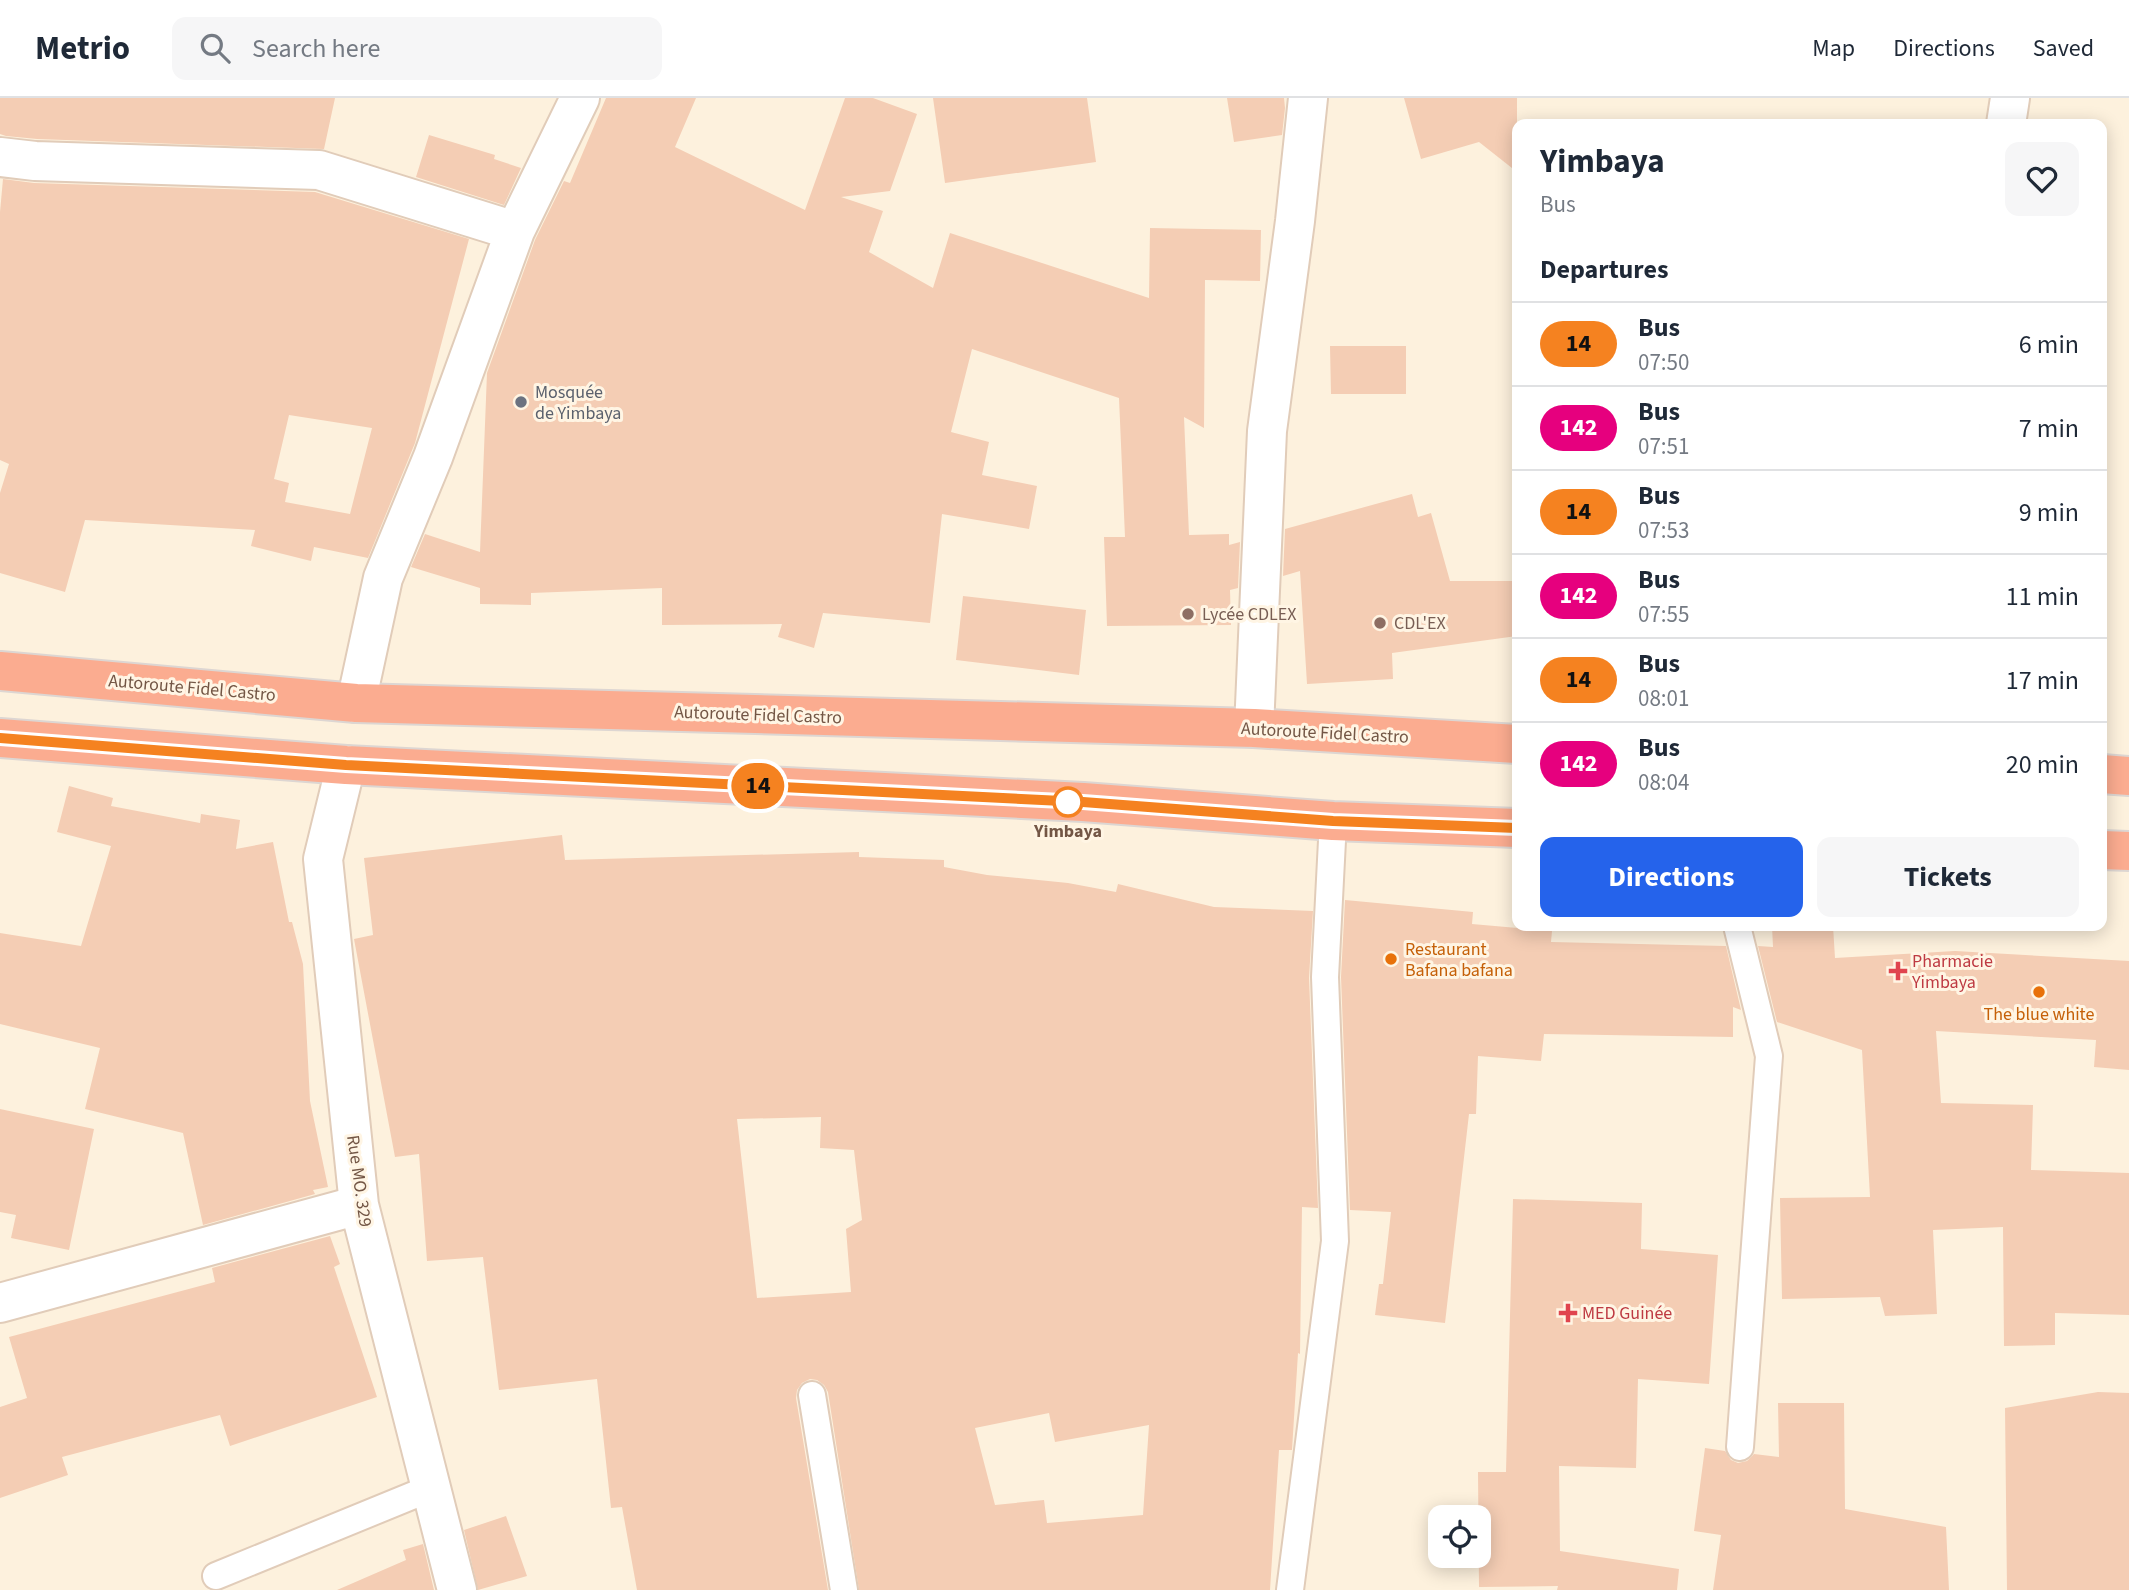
<!DOCTYPE html>
<html lang="en">
<head>
<meta charset="utf-8">
<style>
	:root { --surface:#fff; --page:#f6f6f7; --text:#1f2937; --muted:#747a83; --line:#e0e1e3; --accent:#2563eb }
	body { margin:0; font-family:"Source Sans 3",sans-serif; background:var(--page); color:var(--text); height:100vh; display:flex; flex-direction:column; font-size:26px; white-space:nowrap }
	* { box-sizing:border-box; margin:0 }
	p { font-size:23px; color:var(--muted) }
	.icon { flex:none; width:38px; height:38px; fill:none; stroke:currentColor; stroke-width:2; stroke-linecap:round; stroke-linejoin:round }
	.map { position:relative; flex:1; overflow:hidden }
	.panel { position:absolute; left:1512px; top:21px; width:595px; height:812px; display:flex; flex-direction:column; background:var(--surface); border-radius:14px; box-shadow:0 4px 18px #0003 }
	.panel>* { flex:none }
	.badge { padding:0 14px; border-radius:23px; font-size:24px; line-height:46px }
	.fabs { position:absolute; left:1428px; top:1407px; display:grid; gap:14px }
	.fabs a { display:grid; place-items:center; width:63px; height:63px; border-radius:14px; background:var(--surface); box-shadow:0 4px 18px #0003; font-size:35px }
	.map>.badge { position:absolute; translate:-50% -50%; box-shadow:0 0 0 4px #fff }
	h2 { padding:0 28px; font-size:26px; line-height:63px }
	.round { display:grid; place-items:center; flex:none; width:74px; height:74px; border-radius:14px; background:var(--page) }
	.headline { display:flex; align-items:center; justify-content:space-between; height:119px; padding:0 28px }
	h1 { font-size:33px; font-weight:700; line-height:52px }
	.cta { display:flex; gap:14px; margin-top:auto; padding:14px 28px }
	.cta a { flex:1; height:80px; border-radius:14px; background:var(--accent); color:#fff; font-size:28px; font-weight:700; line-height:80px; text-align:center }
	.cta a+a { background:var(--page); color:var(--text) }
	ul { padding:0; list-style:none }
	li { display:flex; align-items:center; gap:21px; height:84px; padding:0 28px; border-top:2px solid var(--line) }
	li div { flex:1 }
	li b { display:block; font-size:26px }
	li em { font-style:normal }
	li .badge { min-width:77px; font-weight:700; text-align:center }
	header { display:flex; align-items:center; gap:42px; box-sizing:border-box; height:98px; padding:0 35px; background:var(--surface); border-bottom:2px solid var(--line) }
	header strong { font-size:33px }
	nav { display:flex; gap:38px; margin-inline-start:auto; font-size:24px }
	.search { width:490px; height:63px; background:var(--page); display:flex; align-items:center; gap:18px; box-sizing:border-box; padding:0 24px; border-radius:14px; color:var(--muted); font-size:26px }
	.map>svg:first-child { display:block }
	.building { fill:#f4cdb4; fill-rule:evenodd }
	.lines { fill:none; stroke-linecap:round; stroke-linejoin:round }
	.lane-casing { stroke:#e1ccb9; stroke-width:30 }
	.street-casing { stroke:#e1ccb9; stroke-width:42 }
	.highway-casing { stroke:#ddd6d2; stroke-width:42 }
	.lane { stroke:#fff; stroke-width:26 }
	.street { stroke:#fff; stroke-width:38 }
	.highway { stroke:#fbac90; stroke-width:38 }
	.line-casing { stroke:#fff; stroke-width:16 }
	.line { stroke:#f58220; stroke-width:10 }
	.worship-dot { fill:#6b7280; stroke:#fff5e4; stroke-width:2.5 }
	.education-dot { fill:#8d6e63; stroke:#fff5e4; stroke-width:2.5 }
	.stop-dot { fill:#fff; stroke:#f58220; stroke-width:3.5 }
	.food-dot { fill:#e8710a; stroke:#fff5e4; stroke-width:2.5 }
	.health-dot { fill:#e0444e; stroke:#fff5e4; stroke-width:2.5 }
	.labels { text-anchor:middle; dominant-baseline:central; stroke-width:6; stroke-linejoin:round; paint-order:stroke }
	.worship-label { font-size:18px; fill:#5b616d; stroke:#fff5e4; text-anchor:start }
	.education-label { font-size:18px; fill:#785e54; stroke:#fff5e4; text-anchor:start }
	.street-label { font-size:18px; fill:#735645; stroke:#fff5e4 }
	.stop-label { font-size:18px; font-weight:bold; fill:#735645; stroke:#fff5e4 }
	.food-label { font-size:18px; fill:#c56008; stroke:#fff5e4; text-anchor:start }
	.health-label { font-size:18px; fill:#be3a42; stroke:#fff5e4; text-anchor:start }
</style>
</head>
<body>
<header>
<strong>Metrio</strong>
<div class="search"><svg class="icon" aria-label="search" viewBox="0 0 24 24"><circle cx="10" cy="10" r="6"/><path d="M15 15l6 6"/></svg>Search here</div>
<nav><a>Map</a><a>Directions</a><a>Saved</a></nav>
</header>
<div class="map">
<svg width="2129" height="1492" viewBox="0 0 2129 1492">
	<rect width="100%" height="100%" fill="#fdf1dd"/>
	<path class="building" d="M0 0H335L324 51 37 41 6 38 0 36Z
		M606 0H696L675 49 805 112 845 0H873L917 16 890 93 841 99 883 113 869 154 933 190 950 135 1149 200 1150 130 1261 132 1260 183 1205 182 1204 330 1184 319 1189 437 1229 436V447L1240 444 1238 490 1230 492 1231 527 1107 528 1104 439H1125L1119 300 972 251 951 334 989 344 982 377 1037 388 1029 431 942 416 930 525 823 515 814 550 778 539 782 526 662 527V490L531 495V507L480 506V490L411 469 425 436 480 454 487 275 535 142 564 83 570 85Z
		M933 0H1087L1096 64 945 85Z
		M1227 0H1284L1285 10 1282 37 1234 44Z
		M1404 0H1517V74L1479 44 1421 61Z
		M429 37 495 57 494 61 521 70 504 107 416 79Z
		M3 81 34 85 315 94 469 141 415 345 368 460 314 449 311 463 251 448 255 432 85 422 65 494 0 475V395L9 366 0 362V114ZM289 317 372 330 350 416 285 404 289 385 274 381Z
		M1330 248H1406V296H1331Z
		M1412 396 1418 419 1431 415 1450 483H1517V538L1392 555 1393 581 1307 586 1300 473 1283 478 1285 431Z
		M963 498 1086 512 1079 577 956 562Z
		M69 688 113 700 111 708 200 725 201 716 240 722 236 751 273 744 289 824H292L303 866 310 1003 328 1089 313 1092 315 1096 203 1127 183 1035 85 1011 100 950 0 926V835L81 848 111 748 57 734Z
		M562 737 565 762 859 754V759L944 762V769L987 777 1068 785 1116 794 1118 786 1214 809 1313 813 1309 880 1318 1110 1302 1109 1300 1256 1298 1255 1292 1352H1279L1270 1492H859L828 1294 824 1287 817 1282 810 1281 802 1285 797 1292 796 1300 828 1492H637L622 1409 611 1410 597 1281 499 1292 483 1159 427 1163 419 1056 395 1059 354 841 373 837 364 760ZM821 1019 820 1050 854 1052 862 1122 846 1131 851 1194 757 1200 737 1021ZM1049 1315 1055 1344 1149 1327 1143 1417 1047 1425 1044 1402 995 1407 975 1330Z
		M1345 802 1473 814 1472 826 1552 833 1551 844 1726 848 1741 912 1733 909V939L1544 936 1541 963 1478 958 1476 1016H1469L1445 1225 1375 1217 1379 1186H1383L1391 1114 1350 1112 1341 879Z
		M1772 828H1833L1835 860 1955 853 2129 863V972L2094 969 2096 942 1936 933 1941 1005 2033 1007 2031 1072 2129 1075V1217L2055 1215V1247L2004 1248 2003 1129 1933 1132 1937 1216 1885 1218 1880 1199 1782 1201 1780 1100 1870 1099 1862 952 1777 924 1758 848 1773 849Z
		M0 1011 94 1031 69 1152 11 1140 16 1117 0 1114Z
		M1513 1101 1642 1105 1641 1151 1718 1157 1709 1286 1638 1281 1636 1370 1559 1368 1560 1453 1679 1471 1677 1492H1557L1558 1488 1479 1489 1478 1374H1506Z
		M330 1138 340 1166 334 1169 377 1299 230 1348 220 1317 62 1359 68 1377 0 1400V1309L27 1300 9 1239 215 1184 212 1170Z
		M2098 1294 2129 1295V1492H2007L2005 1310Z
		M1778 1305H1844L1845 1411 1946 1429 1949 1492H1713L1721 1437 1694 1433 1705 1350 1725 1353 1731 1362 1738 1365 1747 1363 1754 1356 1779 1359Z
		M506 1418 527 1478 478 1492 464 1432Z
		M423 1446 434 1492H337L406 1462 403 1452Z"/>
	<g class="lines">
		<defs>
			<path id="lane" d="M1737 828 1769 958 1740 1349
				M812 1297 844 1492
				M216 1478 431 1390
				M1290 1492 1335 1143 1325 879 1333 723"/>
			<path id="street" d="M2006 26 2010 0
				M0 59 35 63 319 72 515 133
				M356 605 383 480 433 359 515 133 580 0
				M1254 630 1267 333 1295 123 1308 0
				M346 667 323 761 359 1107 457 1492
				M0 1205 359 1107"/>
			<path id="highway" d="M0 573 356 605 1254 630 1517 646
				M0 640 346 667 1083 704 1333 723 1517 730
				M2102 676 2129 678
				M2102 752 2129 753"/>
		</defs>
		<use href="#lane" class="lane-casing"/>
		<use href="#street" class="street-casing"/>
		<use href="#highway" class="highway-casing"/>
		<use href="#lane" class="lane"/>
		<use href="#street" class="street"/>
		<use href="#highway" class="highway"/>
	</g>
	<g class="lines">
		<defs>
			<path id="line" d="M0 640 346 667 1083 704 1333 723 1517 730"/>
		</defs>
		<use href="#line" class="line-casing"/>
		<use href="#line" class="line"/>
	</g>
	<circle class="worship-dot" cx="521" cy="304" r="7"/>
	<g class="education-dot">
		<circle cx="1188" cy="516" r="7"/>
		<circle cx="1380" cy="525" r="7"/>
	</g>
	<circle class="stop-dot" cx="1068" cy="704" r="14"/>
	<g class="food-dot">
		<circle cx="1391" cy="861" r="7"/>
		<circle cx="2039" cy="894" r="7"/>
	</g>
	<g class="health-dot">
		<path d="M1894.5 862.5h7v7h7v7h-7v7h-7v-7h-7v-7h7z"/>
		<path d="M1564.5 1204.5h7v7h7v7h-7v7h-7v-7h-7v-7h7z"/>
	</g>
	<g class="labels">
		<g class="worship-label">
			<text x="535" y="294">Mosquée<tspan x="535" dy="21">de Yimbaya</tspan></text>
		</g>
		<g class="education-label">
			<text x="1202" y="516">Lycée CDLEX</text>
			<text x="1394" y="525">CDL'EX</text>
		</g>
		<g class="street-label">
			<text transform="translate(192 590) rotate(5)">Autoroute Fidel Castro</text>
			<text transform="translate(758 617) rotate(2)">Autoroute Fidel Castro</text>
			<text transform="translate(1325 635) rotate(3)">Autoroute Fidel Castro</text>
			<text transform="translate(359 1083) rotate(82)">Rue MO. 329</text>
		</g>
		<g class="stop-label">
			<text x="1068" y="733">Yimbaya</text>
		</g>
		<g class="food-label">
			<text x="1405" y="851">Restaurant<tspan x="1405" dy="21">Bafana bafana</tspan></text>
			<text x="2039" y="916" text-anchor="middle">The blue white</text>
		</g>
		<g class="health-label">
			<text x="1912" y="863">Pharmacie<tspan x="1912" dy="21">Yimbaya</tspan></text>
			<text x="1582" y="1215">MED Guinée</text>
		</g>
	</g>
</svg>
<div class="fabs">
<a><svg class="icon" aria-label="locate" viewBox="0 0 24 24"><circle cx="12" cy="12" r="6"/><path d="M12 2v4M12 18v4M2 12h4M18 12h4"/></svg></a>
</div>
<b class="badge" style="left:758px;top:688px;background:#f58220;color:#111">14</b>
<section class="panel">
<div class="headline"><div><h1>Yimbaya</h1><p>Bus</p></div><a class="round"><svg class="icon" aria-label="heart" viewBox="0 0 24 24"><path d="M12 20l-8-8c-3-5 5-10 8-4 3-6 11-1 8 4z"/></svg></a></div>
<h2>Departures</h2>
<ul>
<li><span class="badge" style="background:#f58220;color:#111">14</span><div><b>Bus</b><p>07:50</p></div><em>6 min</em></li>
<li><span class="badge" style="background:#e6007e;color:#fff">142</span><div><b>Bus</b><p>07:51</p></div><em>7 min</em></li>
<li><span class="badge" style="background:#f58220;color:#111">14</span><div><b>Bus</b><p>07:53</p></div><em>9 min</em></li>
<li><span class="badge" style="background:#e6007e;color:#fff">142</span><div><b>Bus</b><p>07:55</p></div><em>11 min</em></li>
<li><span class="badge" style="background:#f58220;color:#111">14</span><div><b>Bus</b><p>08:01</p></div><em>17 min</em></li>
<li><span class="badge" style="background:#e6007e;color:#fff">142</span><div><b>Bus</b><p>08:04</p></div><em>20 min</em></li>
</ul>
<div class="cta"><a>Directions</a><a>Tickets</a></div>
</section>
</div>
</body>
</html>
